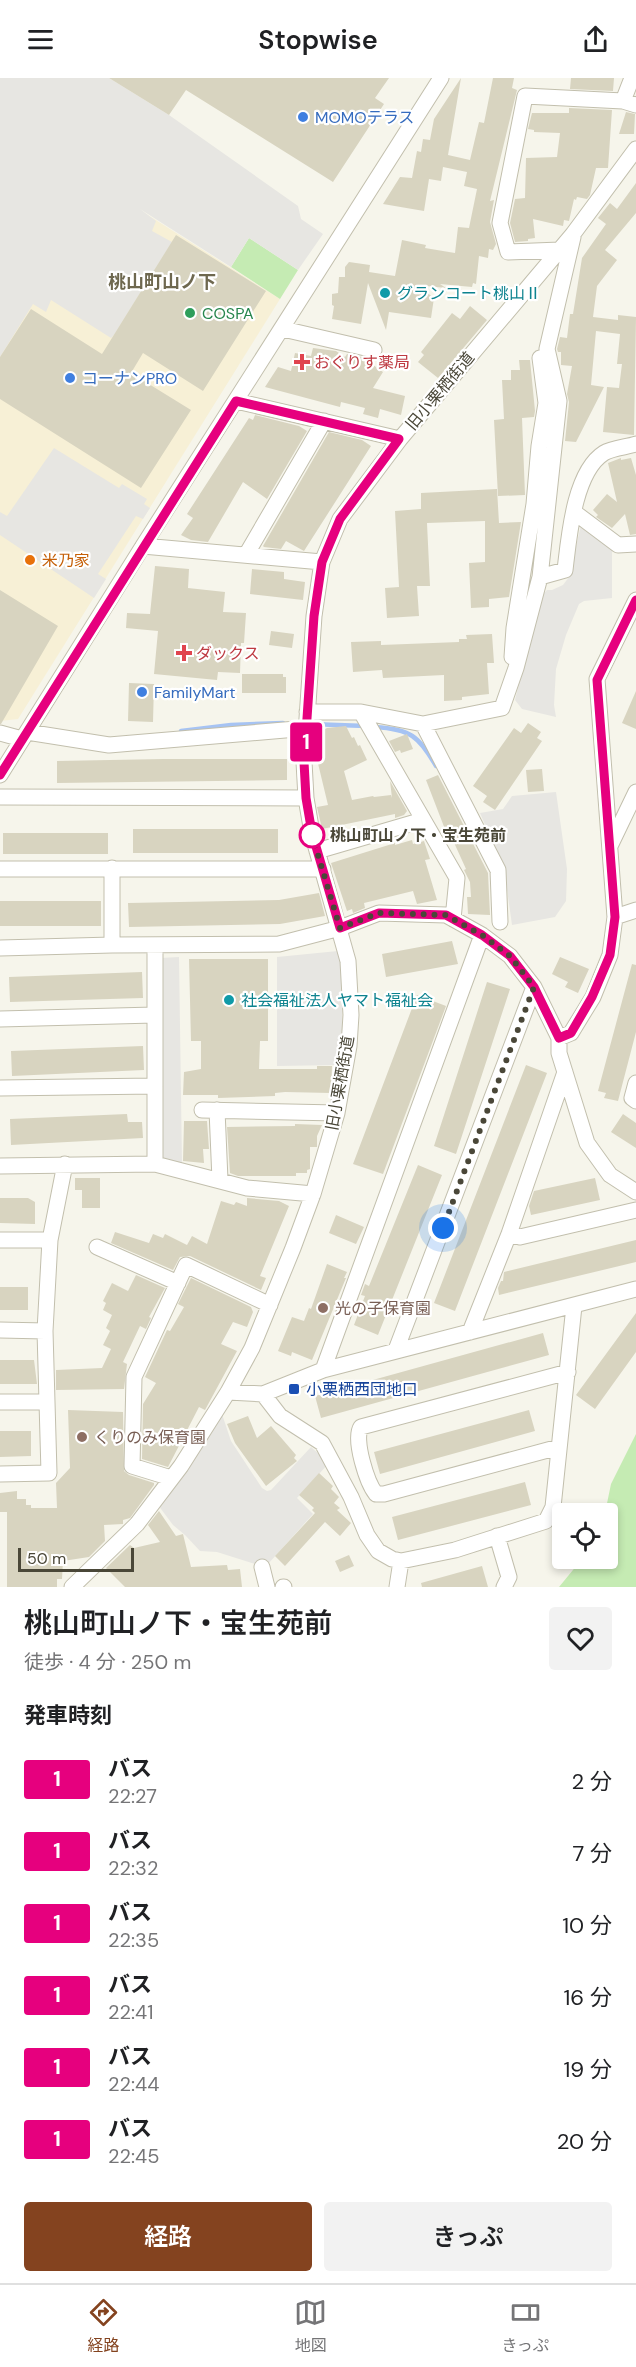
<!DOCTYPE html>
<html lang="ja">
<head>
<meta charset="utf-8">
<style>
	:root { --surface:#fff; --page:#f2f2f2; --text:#202124; --muted:#757577; --line:#e0e0e0; --accent:#84431f }
	body { margin:0; font-family:"DM Sans","Noto Sans JP",sans-serif; background:var(--page); color:var(--text); height:100vh; display:flex; flex-direction:column; font-size:22px; white-space:nowrap }
	* { box-sizing:border-box; margin:0 }
	p { font-size:20px; color:var(--muted) }
	.icon { flex:none; width:33px; height:33px; fill:none; stroke:currentColor; stroke-width:2; stroke-linecap:round; stroke-linejoin:round }
	.map { position:relative; height:1509px; overflow:hidden }
	.details { display:flex; flex-direction:column; background:var(--surface); flex:1 }
	.details>* { flex:none }
	.badge { padding:0 12px; border-radius:4px; font-size:21px; line-height:39px }
	.controls { position:absolute; left:552px; top:1425px; display:grid; gap:12px }
	.controls a { display:grid; place-items:center; width:66px; height:66px; border-radius:6px; background:var(--surface); box-shadow:0 3px 9px #0003; font-size:30px }
	.scale { position:absolute; left:18px; bottom:15px; width:116px; box-sizing:border-box; padding-left:6px; border:3px solid #4a4738; border-top:0; font-size:16px; line-height:21px; white-space:nowrap; color:#4a4738; -webkit-text-stroke:4px #fff; paint-order:stroke }
	.you { position:absolute; width:30px; height:30px; margin:-15px; border:4px solid #fff; border-radius:50%; background:#1a73e8; box-shadow:0 0 0 9px #1a73e833 }
	.map>.badge { position:absolute; translate:-50% -50%; box-shadow:0 0 0 3px #fff }
	h2 { padding:0 24px; font-size:22px; line-height:54px }
	.round { display:grid; place-items:center; flex:none; width:63px; height:63px; border-radius:6px; background:var(--page) }
	.headline { display:flex; align-items:center; justify-content:space-between; height:102px; padding:0 24px }
	h1 { font-size:28px; font-weight:600; line-height:45px }
	.action { display:flex; gap:12px; margin-top:auto; padding:12px 24px }
	.action a { flex:1; height:69px; border-radius:6px; background:var(--accent); color:#fff; font-size:24px; font-weight:600; line-height:69px; text-align:center }
	.action a+a { background:var(--page); color:var(--text) }
	ul { padding:0; list-style:none }
	li { display:flex; align-items:center; gap:18px; height:72px; padding:0 24px }
	li div { flex:1 }
	li b { display:block; font-size:22px }
	li em { font-style:normal }
	li .badge { min-width:66px; font-weight:700; text-align:center }
	header { display:flex; justify-content:space-between; align-items:center; height:78px; padding:0 24px; background:var(--surface); font-size:27px; font-weight:600 }
	.dock { display:flex; justify-content:space-around; align-items:center; height:84px; border-top:2px solid var(--line); background:var(--surface); font-size:16px; color:var(--muted) }
	.dock a { display:grid; justify-items:center; gap:3px }
	.dock .on { color:var(--accent) }
	.map>svg:first-child { display:block }
	.commercial { fill:#f7f0d6 }
	.green { fill:#c5ebb3 }
	.parking { fill:#e7e6e2 }
	.lines { fill:none; stroke-linecap:round; stroke-linejoin:round }
	.stream { stroke:#a6c3f3; stroke-width:4.5 }
	.building { fill:#d8d4c0 }
	.minor-casing { stroke:#c2bfad; stroke-width:17 }
	.minor { stroke:#fff; stroke-width:15 }
	.line-casing { stroke:#fff; stroke-width:14 }
	.line { stroke:#e6007e; stroke-width:9 }
	.walk { stroke:#4a4738; stroke-width:6; stroke-dasharray:0 10.8 }
	.shop-dot { fill:#3f7fe0; stroke:#fff; stroke-width:2 }
	.culture-dot { fill:#0f9aa8; stroke:#fff; stroke-width:2 }
	.leisure-dot { fill:#2e9e5b; stroke:#fff; stroke-width:2 }
	.health-dot { fill:#e0444e; stroke:#fff; stroke-width:2 }
	.food-dot { fill:#e8710a; stroke:#fff; stroke-width:2 }
	.stop-dot { fill:#fff; stroke:#e6007e; stroke-width:3 }
	.education-dot { fill:#8d6e63; stroke:#fff; stroke-width:2 }
	.transit-dot { fill:#1a4fb4; stroke:#fff; stroke-width:2 }
	.labels { text-anchor:middle; dominant-baseline:central; stroke-width:4.5; stroke-linejoin:round; paint-order:stroke }
	.shop-label { font-size:16px; fill:#366cbe; stroke:#fff; text-anchor:start }
	.culture-label { font-size:16px; fill:#0d838f; stroke:#fff; text-anchor:start }
	.leisure-label { font-size:16px; fill:#27864d; stroke:#fff; text-anchor:start }
	.health-label { font-size:16px; fill:#be3a42; stroke:#fff; text-anchor:start }
	.street-label { font-size:16px; fill:#4a4738; stroke:#fff }
	.food-label { font-size:16px; fill:#c56008; stroke:#fff; text-anchor:start }
	.stop-label { font-size:16px; font-weight:bold; fill:#4a4738; stroke:#fff; text-anchor:start }
	.education-label { font-size:16px; fill:#785e54; stroke:#fff; text-anchor:start }
	.transit-label { font-size:16px; fill:#164399; stroke:#fff; text-anchor:start }
	.neighbourhood-label { font-size:18px; font-weight:bold; fill:#6e684f; stroke:#fff }
</style>
</head>
<body>
<header><svg class="icon" aria-label="menu" viewBox="0 0 24 24"><path d="M4 6h16M4 12h16M4 18h16"/></svg>Stopwise<svg class="icon" aria-label="share" viewBox="0 0 24 24"><path d="M12 15V3M7 8l5-5 5 5M5 13v7h14v-7"/></svg></header>
<div class="map">
<svg width="636" height="1509" viewBox="0 0 636 1509">
	<rect width="100%" height="100%" fill="#f6f5eb"/>
	<path class="commercial" d="M0 69 107 111 280 221 18 641 0 643Z"/>
	<path class="green" d="M249 160 298 192 280 221 231 189Z
		M636 1356V1509H559L582 1481 608 1480V1436L605 1435 611 1406Z"/>
	<path class="parking" d="M0 0H109L169 37 298 128 301 141 323 156 298 192 249 160 231 189 140 131 156 143 152 153 172 164 114 257 111 260 51 222 46 234 33 226 0 279Z
		M54 370 119 410 122 406 147 421 144 426 150 430 143 441 136 438 98 496 106 501 94 520 0 457V434L7 438Z
		M581 447 612 468V520L584 523 579 526 566 557 556 591 554 627 556 639 522 631 515 622 540 519 547 512H552L563 507 569 499Z
		M556 714 567 791 566 823 555 839 512 847 504 790 480 735 503 731 512 718Z
		M338 873 343 897 342 963 338 987 277 988V879Z
		M179 879 182 1086 160 1079V880Z
		M222 1336 231 1363 262 1410 267 1413 271 1412 311 1369 329 1385 297 1420 313 1436 268 1486H255L217 1474 200 1473 185 1457 173 1447 158 1427Z"/>
	<g class="lines">
		<path class="stream" d="M309 646 366 648
			M375 649C410 651 419 658 436 688
			M181 653 231 647 283 645"/>
	</g>
	<path class="building" d="M109 0H389L375 20 384 26 333 104 186 12 169 37Z
		M461 0 448 77 470 82 479 44 484 45 493 0H514L512 10 517 12 490 123 494 122 490 144 496 166 493 172 489 171 488 180 479 178 476 206 473 205 472 209 440 206 446 210 417 207 434 220 431 240 389 234 386 252 368 205 361 246 332 241 334 228 332 227V216L338 215 339 199H345V189L349 184 370 187 369 194 395 198 402 162 426 167 425 170 455 175 458 149 469 150 477 111 464 108 467 94 443 89 441 103 429 101 424 133 383 126 400 99 412 100 417 73 421 74 423 61 430 62 434 41Z
		M571 0H614L613 13 570 11Z
		M569 30 612 32 608 90H596L590 117 587 121 577 119 576 122 574 121 569 143 564 142 563 148 533 141 535 160 528 161V163L515 164 510 145 515 121 525 120 526 80 557 79 560 55 534 54V52L528 51 532 35H569Z
		M626 34 635 36 634 56H619Z
		M636 105V135L605 172 617 182 597 208 593 239 618 242V237L636 239 634 357 603 354 607 309 619 310 622 286H617L620 256 596 253 591 307 604 309 576 364 565 363 569 324 567 316 572 288 561 287V274H558L557 271 560 259 567 260 570 236H573L582 180 606 146 598 140 610 125 617 131Z
		M176 157 266 213 203 313 143 275 131 295 191 332 141 410 0 321V279L31 231 102 276Z
		M470 228 487 242 438 300 418 284 424 277 421 274 452 235 460 241Z
		M313 270 336 273 345 279 347 276 362 279 383 294 373 310 405 318 401 337 380 331 378 340 363 336 365 330 341 324 340 329 265 309 278 289 291 293 295 275 311 278Z
		M519 282H530L535 333 534 339 522 340 525 417 498 418 494 342 504 341 502 302H511V292H520Z
		M255 337 299 348 307 353 267 421 243 404 208 464 191 462 181 457 193 440 187 436 249 340 253 342Z
		M329 354 362 362 371 368 304 473 286 463 281 471 264 469 263 468Z
		M621 380V382L631 380 636 397V456L630 457 625 436 612 450 596 439 598 437 593 432 607 416 617 424 608 385Z
		M497 411 499 445 521 444 509 519 489 521V529L471 530 469 485 485 484V443L427 445 430 508H417L419 538 387 540 385 510 399 509 395 433 421 431V415Z
		M155 488 189 491 188 510 225 514 223 534 246 535 244 565H241L240 595 218 594 217 602 154 596 158 553 126 550 127 535 150 536Z
		M252 491 284 494V501L305 504 303 522 250 516Z
		M0 512 58 548 1 646H0Z
		M271 553 294 556 292 570 269 567Z
		M492 556 494 585H487L489 616 462 619V622L444 623V597L383 600 382 592 353 594 351 564 381 563V567L459 564V561H467L466 557Z
		M242 596H283V599H286V615H242Z
		M129 605 154 606 153 644 128 643Z
		M636 613V651L622 645Z
		M528 645 541 654 537 660 542 663 495 732 483 724 487 718 473 708 514 650 521 655Z
		M346 648 352 660 354 659 358 668 360 667 367 682 344 693 352 722 373 718 374 719 391 717 392 720 390 703 407 733 404 737 395 740V736L322 751 317 729 328 727 315 673 316 656 327 650Z
		M407 656 413 671 401 675 400 672 395 674 389 663Z
		M163 681H287V702L57 705V683Z
		M542 691 544 713 528 714 526 692Z
		M438 697 488 795 490 837 468 836 467 819H471L470 804 464 792 466 791 451 758 448 759 426 702Z
		M133 751H278V775H133Z
		M3 755H108V776H3Z
		M412 762 413 766 424 763 430 781 425 782 437 822 417 826 413 813 364 825 365 830 353 835 352 831 347 833 331 785 395 765V767Z
		M319 815 325 838 280 846 129 849 128 825 279 822Z
		M0 823H101V848H0Z
		M452 863 458 886 386 899 382 876Z
		M560 879 589 891 578 915 565 909 568 904 552 896Z
		M189 881H268V963H260L259 991H317V988H332L331 1015 285 1014 275 1015V1018L218 1020V1017H183L184 994 201 991V963H191Z
		M632 886 636 887V954L618 1023 604 1020 606 1015 598 1013Z
		M142 894 143 920 10 924 9 899Z
		M487 904 510 911 456 1076 434 1068Z
		M417 917 446 928 383 1096 353 1086Z
		M143 968 144 992 12 998 11 973Z
		M526 987 547 995 455 1233 434 1225Z
		M127 1036 128 1044H142L143 1060 11 1067 10 1041Z
		M623 1036 636 1045V1070L611 1054Z
		M184 1043H207L209 1071H203L204 1085 183 1083Z
		M295 1046 322 1047 317 1058V1069H310V1091L307 1092V1095H296V1098H238L230 1095 227 1049 295 1048Z
		M418 1087 442 1097 378 1257 354 1247 365 1218 361 1217 365 1206 369 1208Z
		M75 1100H100V1130H82V1112H75Z
		M595 1100 600 1122 531 1137 529 1128 534 1113Z
		M0 1120H28L35 1124V1146L0 1145Z
		M247 1120 279 1123 289 1128 260 1198 266 1200 261 1212 190 1178 180 1179 173 1192 111 1165 115 1154 149 1165 153 1156 163 1160 165 1156 187 1167 192 1158 207 1166 221 1123 234 1127 236 1124 247 1128Z
		M336 1137 364 1149 356 1166 329 1155Z
		M636 1162V1184L499 1217 498 1210 501 1203H503L504 1194Z
		M327 1186 347 1194 344 1200H346L312 1282 292 1274 291 1278 278 1273 292 1239 304 1243 309 1230 311 1231Z
		M136 1197 165 1210 149 1239 151 1240 146 1251 140 1248 123 1284 127 1286 124 1311 56 1312V1292L102 1290 111 1271 103 1267 110 1253 106 1250 112 1237 103 1232 106 1225 103 1223 112 1205 128 1213Z
		M191 1200 251 1229 253 1234 247 1249 233 1244 221 1266 237 1273 205 1332 199 1329 168 1389 142 1381 143 1326 156 1305 145 1299 167 1252 170 1253 184 1229 178 1226Z
		M0 1209H28V1232H0Z
		M636 1235V1274L595 1331 576 1317Z
		M543 1255 549 1277 321 1340 315 1318Z
		M0 1282H34L37 1306H0Z
		M68 1332 123 1334 124 1393 129 1397 154 1405V1407L130 1440 123 1442V1446L104 1447 105 1463 89 1479 63 1483 62 1501H57V1509H7V1434H0V1415L17 1413V1421H26V1427H31V1430H57L56 1405 70 1390Z
		M529 1332 535 1353 380 1396 374 1374Z
		M248 1338 257 1360 271 1348 296 1377 294 1380 297 1383 266 1408 235 1365 227 1346Z
		M0 1353H31V1378L0 1379Z
		M319 1395 333 1408 331 1411 339 1419 334 1425 340 1430 337 1432 351 1445 340 1458 325 1444 285 1488 275 1478 315 1435 312 1432 314 1430 299 1417Z
		M525 1404 531 1427 398 1462 392 1439Z
		M159 1433 176 1458 183 1456 191 1489 227 1487 228 1492 240 1491 242 1509H125L106 1490 130 1467 134 1470 160 1464 148 1447Z
		M349 1477 354 1488 340 1494 335 1483Z
		M482 1488 488 1509H422L421 1505Z"/>
	<g class="lines">
		<defs>
			<path id="minor" d="M623 23 632 0
				M560 172 508 174 500 145 525 18 623 23 636 27
				M283 251 374 272
				M236 323 400 361
				M574 434 618 467 636 466
				M143 468 322 484
				M246 477 324 343
				M540 499 565 492C569 459 574 394 604 375 612 370 627 369 636 366
				M512 579 514 550 534 426 539 368 546 325 540 280
				M307 634H361L423 646 502 630 516 590 540 499 559 323 547 271 573 159
				M361 634 457 800 453 841
				M423 646 498 792 500 844
				M27 654 109 667 308 650
				M0 655 22 661
				M0 697 143 468 441 0
				M0 719 306 720
				M610 768 636 714
				M317 773 423 742
				M112 790V867
				M0 791H323
				M615 839 636 832
				M0 870 112 867 279 866 340 850 379 835 446 837 482 857 510 878 534 909 559 960V975L587 1065 610 1097 636 1114
				M0 941 154 937
				M559 960 571 955 593 919 610 877 615 839 597 601 636 522
				M636 1005 632 1020 636 1023
				M0 1010 155 1008
				M202 1032 337 1035
				M217 1032 220 1102
				M155 1086V867
				M0 1088 155 1086 247 1110 313 1116
				M509 1156 520 1159 636 1132
				M0 1162H50
				M97 1169 178 1205
				M0 1252 45 1253
				M470 1254 509 1156 565 994
				M396 1272 534 909
				M323 1292 482 857
				M228 1314 263 1316 323 1292 636 1211
				M263 1316 280 1338 322 1365 351 1419 367 1457 378 1473 392 1481 401 1483 455 1472 546 1443 553 1429 574 1228
				M0 1324H46
				M559 1369 384 1416H376C367 1405 353 1361 361 1349L568 1294
				M0 1396 49 1395 45 1253 50 1162 65 1086
				M171 1400 132 1388 134 1299 186 1187 270 1227
				M497 1458 509 1499 504 1509
				M262 1489 267 1509
				M72 1509 137 1446 181 1388 228 1314 252 1270 293 1170 313 1116 337 1035 349 968 351 937 348 883 312 755 306 720 304 684 314 538 322 484 340 441 400 361 573 156 636 71
				M283 1509H284
				M397 1509 401 1483"/>
		</defs>
		<use href="#minor" class="minor-casing"/>
		<use href="#minor" class="minor"/>
	</g>
	<g class="lines">
		<defs>
			<path id="line" d="M0 697 236 323 399 361 340 441 322 484 314 538 304 684 306 720 312 755 340 850 379 835 446 837 482 857 510 878 534 909 559 960 571 955 592 919 610 877 615 839 597 602 636 522"/>
		</defs>
		<use href="#line" class="line-casing"/>
		<use href="#line" class="line"/>
		<path class="walk" d="M312 757 340 850 379 835 446 837 482 857 510 878 534 909 443 1150"/>
	</g>
	<g class="shop-dot">
		<circle cx="303" cy="39" r="6"/>
		<circle cx="70" cy="300" r="6"/>
		<circle cx="142" cy="614" r="6"/>
	</g>
	<g class="culture-dot">
		<circle cx="385" cy="215" r="6"/>
		<circle cx="229" cy="922" r="6"/>
	</g>
	<circle class="leisure-dot" cx="190" cy="235" r="6"/>
	<g class="health-dot">
		<path d="M299 275h6v6h6v6h-6v6h-6v-6h-6v-6h6z"/>
		<path d="M181 566h6v6h6v6h-6v6h-6v-6h-6v-6h6z"/>
	</g>
	<circle class="food-dot" cx="30" cy="482" r="6"/>
	<circle class="stop-dot" cx="312" cy="757" r="12"/>
	<g class="education-dot">
		<circle cx="323" cy="1230" r="6"/>
		<circle cx="82" cy="1359" r="6"/>
	</g>
	<rect class="transit-dot" x="288" y="1305" width="12" height="12" rx="3"/>
	<g class="labels">
		<g class="shop-label">
			<text x="315" y="39">MOMOテラス</text>
			<text x="82" y="300">コーナンPRO</text>
			<text x="154" y="614">FamilyMart</text>
		</g>
		<g class="culture-label">
			<text x="397" y="215">グランコート桃山Ⅱ</text>
			<text x="241" y="922">社会福祉法人ヤマト福祉会</text>
		</g>
		<g class="leisure-label">
			<text x="202" y="235">COSPA</text>
		</g>
		<g class="health-label">
			<text x="314" y="284">おぐりす薬局</text>
			<text x="196" y="575">ダックス</text>
		</g>
		<g class="street-label">
			<text transform="translate(440 313) rotate(-50)">旧小栗栖街道</text>
			<text transform="translate(340 1005) rotate(-80)">旧小栗栖街道</text>
		</g>
		<g class="food-label">
			<text x="42" y="482">米乃家</text>
		</g>
		<g class="stop-label">
			<text x="330" y="757">桃山町山ノ下・宝生苑前</text>
		</g>
		<g class="education-label">
			<text x="335" y="1230">光の子保育園</text>
			<text x="94" y="1359">くりのみ保育園</text>
		</g>
		<g class="transit-label">
			<text x="306" y="1311">小栗栖西団地口</text>
		</g>
		<g class="neighbourhood-label">
			<text x="162" y="204">桃山町山ノ下</text>
		</g>
	</g>
</svg>
<div class="controls">
<a><svg class="icon" aria-label="locate" viewBox="0 0 24 24"><circle cx="12" cy="12" r="6"/><path d="M12 2v4M12 18v4M2 12h4M18 12h4"/></svg></a>
</div>
<div class="scale">50 m</div>
<div class="you" style="left:443px;top:1150px"></div>
<b class="badge" style="left:306px;top:664px;background:#e6007e;color:#fff">1</b>
</div>
<section class="details">
<div class="headline"><div><h1>桃山町山ノ下・宝生苑前</h1><p>徒歩 · 4 分 · 250 m</p></div><a class="round"><svg class="icon" aria-label="heart" viewBox="0 0 24 24"><path d="M12 20l-8-8c-3-5 5-10 8-4 3-6 11-1 8 4z"/></svg></a></div>
<h2>発車時刻</h2>
<ul>
<li><span class="badge" style="background:#e6007e;color:#fff">1</span><div><b>バス</b><p>22:27</p></div><em>2 分</em></li>
<li><span class="badge" style="background:#e6007e;color:#fff">1</span><div><b>バス</b><p>22:32</p></div><em>7 分</em></li>
<li><span class="badge" style="background:#e6007e;color:#fff">1</span><div><b>バス</b><p>22:35</p></div><em>10 分</em></li>
<li><span class="badge" style="background:#e6007e;color:#fff">1</span><div><b>バス</b><p>22:41</p></div><em>16 分</em></li>
<li><span class="badge" style="background:#e6007e;color:#fff">1</span><div><b>バス</b><p>22:44</p></div><em>19 分</em></li>
<li><span class="badge" style="background:#e6007e;color:#fff">1</span><div><b>バス</b><p>22:45</p></div><em>20 分</em></li>
</ul>
<div class="action"><a>経路</a><a>きっぷ</a></div>
</section>
<nav class="dock">
<a class="on"><svg class="icon" aria-label="directions" viewBox="0 0 24 24"><path d="M12 3l9 9-9 9-9-9zM9 14v-3h6M13 9l2 2-2 2"/></svg>経路</a>
<a><svg class="icon" aria-label="map" viewBox="0 0 24 24"><path d="M3 6l6-2 6 2 6-2v14l-6 2-6-2-6 2zM9 4v14M15 6v14"/></svg>地図</a>
<a><svg class="icon" aria-label="tickets" viewBox="0 0 24 24"><path d="M3 7h18v10H3zM15 7v10"/></svg>きっぷ</a>
</nav>
</body>
</html>
